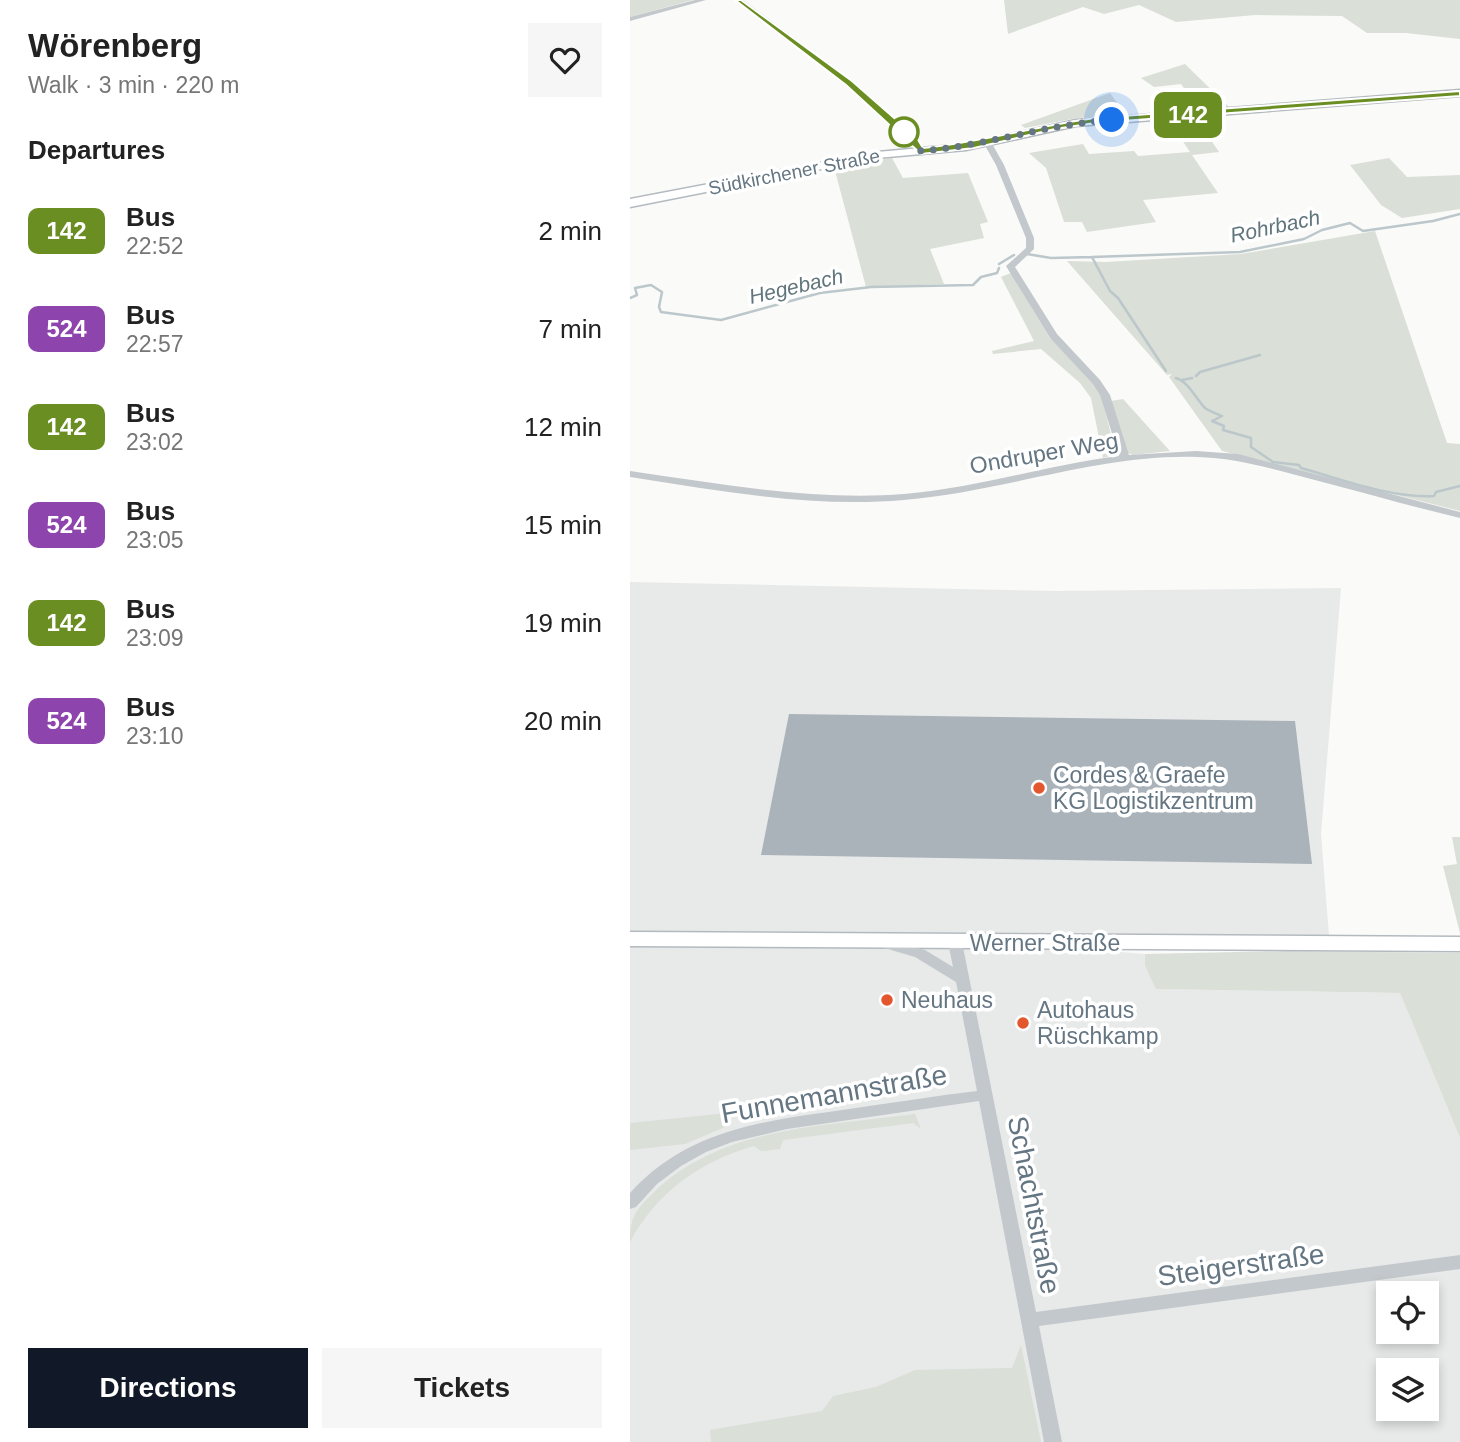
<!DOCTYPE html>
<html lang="en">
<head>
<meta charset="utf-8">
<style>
	:root { --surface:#fff; --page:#f6f6f6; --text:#222; --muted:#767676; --accent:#111827 }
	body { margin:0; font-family:Arial,sans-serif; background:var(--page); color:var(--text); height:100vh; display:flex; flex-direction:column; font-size:26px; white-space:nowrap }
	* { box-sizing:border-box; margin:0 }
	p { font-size:23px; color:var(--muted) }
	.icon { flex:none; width:38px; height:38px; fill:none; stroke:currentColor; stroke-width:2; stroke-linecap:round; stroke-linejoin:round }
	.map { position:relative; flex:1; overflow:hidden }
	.sheet { display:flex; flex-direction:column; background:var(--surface); width:630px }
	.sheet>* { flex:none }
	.badge { padding:0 14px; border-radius:10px; font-size:24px; line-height:46px }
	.tools { position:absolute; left:746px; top:1281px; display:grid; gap:14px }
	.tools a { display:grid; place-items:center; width:63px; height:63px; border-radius:0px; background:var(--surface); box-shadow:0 4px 10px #0003; font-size:35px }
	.you { position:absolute; width:35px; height:35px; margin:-18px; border:5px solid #fff; border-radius:50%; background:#1a73e8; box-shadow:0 0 0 10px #1a73e833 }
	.map>.badge { position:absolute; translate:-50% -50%; box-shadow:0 0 0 4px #fff }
	h2 { padding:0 28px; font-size:26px; line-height:63px }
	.round { display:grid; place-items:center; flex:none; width:74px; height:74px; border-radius:0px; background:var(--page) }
	.overview { display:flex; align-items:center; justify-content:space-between; height:119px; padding:0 28px }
	h1 { font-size:33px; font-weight:700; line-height:52px }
	.button { display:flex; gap:14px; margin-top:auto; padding:14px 28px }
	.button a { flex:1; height:80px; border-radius:0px; background:var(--accent); color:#fff; font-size:28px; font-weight:700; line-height:80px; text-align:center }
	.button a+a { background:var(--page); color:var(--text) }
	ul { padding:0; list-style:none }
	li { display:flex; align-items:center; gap:21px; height:98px; padding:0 28px }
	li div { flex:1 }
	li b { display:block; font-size:26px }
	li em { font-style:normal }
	li .badge { min-width:77px; font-weight:700; text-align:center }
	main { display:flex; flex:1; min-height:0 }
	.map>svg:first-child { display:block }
	.built { fill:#e8e9e9; fill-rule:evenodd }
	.green { fill:#dadfd7 }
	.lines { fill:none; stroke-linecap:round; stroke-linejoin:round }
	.stream { stroke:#bbc7cb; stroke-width:2.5 }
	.building { fill:#aab3b9 }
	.secondary-casing { stroke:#b3babf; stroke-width:3 }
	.street { fill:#c3c8cc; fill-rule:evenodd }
	.secondary { fill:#fff; fill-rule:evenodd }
	.line { fill:#6b8e23; stroke:#fff; stroke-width:2 }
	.walk { stroke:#657683; stroke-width:7; stroke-dasharray:0 12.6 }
	.stop-dot { fill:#fff; stroke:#6b8e23; stroke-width:3.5 }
	.poi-dot { fill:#e4572e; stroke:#fff; stroke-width:2.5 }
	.labels { text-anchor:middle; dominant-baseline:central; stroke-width:7; stroke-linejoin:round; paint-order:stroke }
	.far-street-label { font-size:19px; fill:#657683; stroke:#fff }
	.far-water-label { font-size:21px; font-style:italic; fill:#60757c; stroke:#fff }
	.street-label { font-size:23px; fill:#657683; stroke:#fff }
	.poi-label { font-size:23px; fill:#657683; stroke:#fff; text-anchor:start }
	.near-street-label { font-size:28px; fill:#657683; stroke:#fff }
</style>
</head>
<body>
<main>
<section class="sheet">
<div class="overview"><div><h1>Wörenberg</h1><p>Walk · 3 min · 220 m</p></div><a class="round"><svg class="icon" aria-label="heart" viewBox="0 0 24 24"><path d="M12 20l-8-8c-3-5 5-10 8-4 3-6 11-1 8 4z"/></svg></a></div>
<h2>Departures</h2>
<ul>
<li><span class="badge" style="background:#6b8e23;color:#fff">142</span><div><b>Bus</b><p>22:52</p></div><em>2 min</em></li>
<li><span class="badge" style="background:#8e44ad;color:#fff">524</span><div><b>Bus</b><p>22:57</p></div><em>7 min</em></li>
<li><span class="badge" style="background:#6b8e23;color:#fff">142</span><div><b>Bus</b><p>23:02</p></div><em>12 min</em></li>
<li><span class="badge" style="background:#8e44ad;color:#fff">524</span><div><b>Bus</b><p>23:05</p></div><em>15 min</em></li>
<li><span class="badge" style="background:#6b8e23;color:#fff">142</span><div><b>Bus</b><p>23:09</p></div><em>19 min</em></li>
<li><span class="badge" style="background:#8e44ad;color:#fff">524</span><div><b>Bus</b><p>23:10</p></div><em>20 min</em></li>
</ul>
<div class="button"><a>Directions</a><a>Tickets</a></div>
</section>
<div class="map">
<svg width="830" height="1442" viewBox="0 0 830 1442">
	<rect width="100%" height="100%" fill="#fafaf8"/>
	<path class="built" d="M0 582 427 591 711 588 691 834 699 935 0 931Z
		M0 941 489 949 491 952 515 954V966L527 989 770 993 830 1138V1442H0ZM758 1293H796V1332H758ZM758 1370H796V1409H758Z"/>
	<path class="green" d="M0 0H63L0 17Z
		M374 0H830V39L776 33H737L712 16 625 15 546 22 509 5 474 14 453 7 378 34Z
		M555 64 600 108 571 111 551 84 524 87 511 78Z
		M480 93 496 115 447 118 395 128 391 125Z
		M565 117 589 152 562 155 588 193 513 200 526 222 457 232 452 222H434L416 168 399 153 453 144 459 154 504 151 508 156 560 152 538 119Z
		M262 158 273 178 338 173 358 222 350 224 354 238 300 249 314 284 236 287 204 167Z
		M759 158 777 177 830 175V209L772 218 751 205 720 165Z
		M745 231 817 443 830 444V511L592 451 539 377 542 374 537 375 437 261 476 262 611 254Z
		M381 273 419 337 463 382 471 395 486 454 473 458 461 398 450 383 411 349 363 354 362 351 404 341 371 277Z
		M493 399 540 451 503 455 495 452 481 401Z
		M822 837H830V933L813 866 827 864Z
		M658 951 830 953V1138L770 993 526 989 515 966V954Z
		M98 1113 102 1124 55 1144 0 1150V1123Z
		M285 1114 291 1129 283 1123 153 1140 150 1149 131 1151 124 1146C70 1161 26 1193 0 1242 0 1216 6 1210 24 1192 92 1126 197 1126 285 1114Z
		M391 1345 411 1442H81L80 1430 192 1411 203 1396 246 1387 285 1370 382 1368Z"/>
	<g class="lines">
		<path class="stream" d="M397 254 421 258 462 257 480 291 488 298 536 371
			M462 257 610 252 674 239 692 230 720 223 733 231 803 221 830 214
			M369 264 384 255
			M0 298 7 295 5 288 21 285 32 292 29 307 31 312 91 320 190 293 241 287 343 285 351 277 367 273 369 268
			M566 376 570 372 630 355
			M546 378C559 382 566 399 575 408 579 411 587 414 592 416L582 421 594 426 593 430 621 438V447L643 462 669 465 671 468C714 480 759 498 804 496L806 492 830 486
			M552 380 562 378"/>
	</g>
	<path class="building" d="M159 714 665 721 682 864 131 855Z"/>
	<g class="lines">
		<defs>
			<path id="secondary" d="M830 90V96L446 126 336 150 247 158 0 207V199L247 152 336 144 446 120Z
				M0 932 830 937V951L0 946Z"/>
		</defs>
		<use href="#secondary" class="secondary-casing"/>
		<path class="street" d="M65 0H76L0 21V17Z
			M106 0H113L222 81 286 138 295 151 294 153H288L280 142 216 85Z
			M354 140H360L374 165 404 238V249L385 267 427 334 470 380 480 395 499 455 566 451 608 454 830 512V518C780 506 731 492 681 479 643 469 607 458 567 457 468 454 373 492 274 500 182 508 91 491 0 477V471C91 484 183 501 274 494 347 488 417 465 489 456L470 395 463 384 420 338 376 266 396 248V238L366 165 353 142Z
			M325 937 330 939 332 942 406 1312 830 1255V1269L409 1326 432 1442H414L349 1101 157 1129 102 1142 76 1152 51 1166 27 1184 6 1207 0 1209V1193C60 1127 137 1121 219 1109 262 1103 304 1096 347 1091L326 982 285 957 251 947 249 944 251 941 256 939 295 950 323 967 318 942 320 939Z"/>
		<use href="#secondary" class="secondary"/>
	</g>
	<path class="line" d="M105 0H111L222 81 287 138 293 148C352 142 407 126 465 118L830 91V96L465 123 425 129 344 148 291 154 216 85Z"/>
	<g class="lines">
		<path class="walk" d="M274 132 291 151C356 146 417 124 482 120"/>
	</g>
	<circle class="stop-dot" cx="274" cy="132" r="14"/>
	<g class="poi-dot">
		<circle cx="409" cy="788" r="7"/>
		<circle cx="257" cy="1000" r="7"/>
		<circle cx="393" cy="1023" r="7"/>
	</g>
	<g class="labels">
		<g class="far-street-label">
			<text transform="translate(164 172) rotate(-11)">Südkirchener Straße</text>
		</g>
		<g class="far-water-label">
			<text transform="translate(645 226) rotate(-12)">Rohrbach</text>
			<text transform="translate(166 286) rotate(-13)">Hegebach</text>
		</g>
		<g class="street-label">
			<text transform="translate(414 453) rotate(-10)">Ondruper Weg</text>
			<text x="415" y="943">Werner Straße</text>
		</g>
		<g class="poi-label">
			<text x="423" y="775">Cordes &amp; Graefe<tspan x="423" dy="26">KG Logistikzentrum</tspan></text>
			<text x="271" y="1000">Neuhaus</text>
			<text x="407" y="1010">Autohaus<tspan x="407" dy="26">Rüschkamp</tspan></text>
		</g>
		<g class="near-street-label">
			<text transform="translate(204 1094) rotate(-10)">Funnemannstraße</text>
			<text transform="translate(404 1205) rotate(79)">Schachtstraße</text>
			<text transform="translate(611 1265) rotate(-8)">Steigerstraße</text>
		</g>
	</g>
</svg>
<div class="tools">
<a><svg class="icon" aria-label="locate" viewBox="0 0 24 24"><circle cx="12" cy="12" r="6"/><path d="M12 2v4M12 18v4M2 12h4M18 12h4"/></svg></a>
<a><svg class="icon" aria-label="layers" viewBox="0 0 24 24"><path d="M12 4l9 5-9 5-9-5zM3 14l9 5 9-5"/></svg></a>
</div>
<div class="you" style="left:482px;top:120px"></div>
<b class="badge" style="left:558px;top:115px;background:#6b8e23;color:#fff">142</b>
</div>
</main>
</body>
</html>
